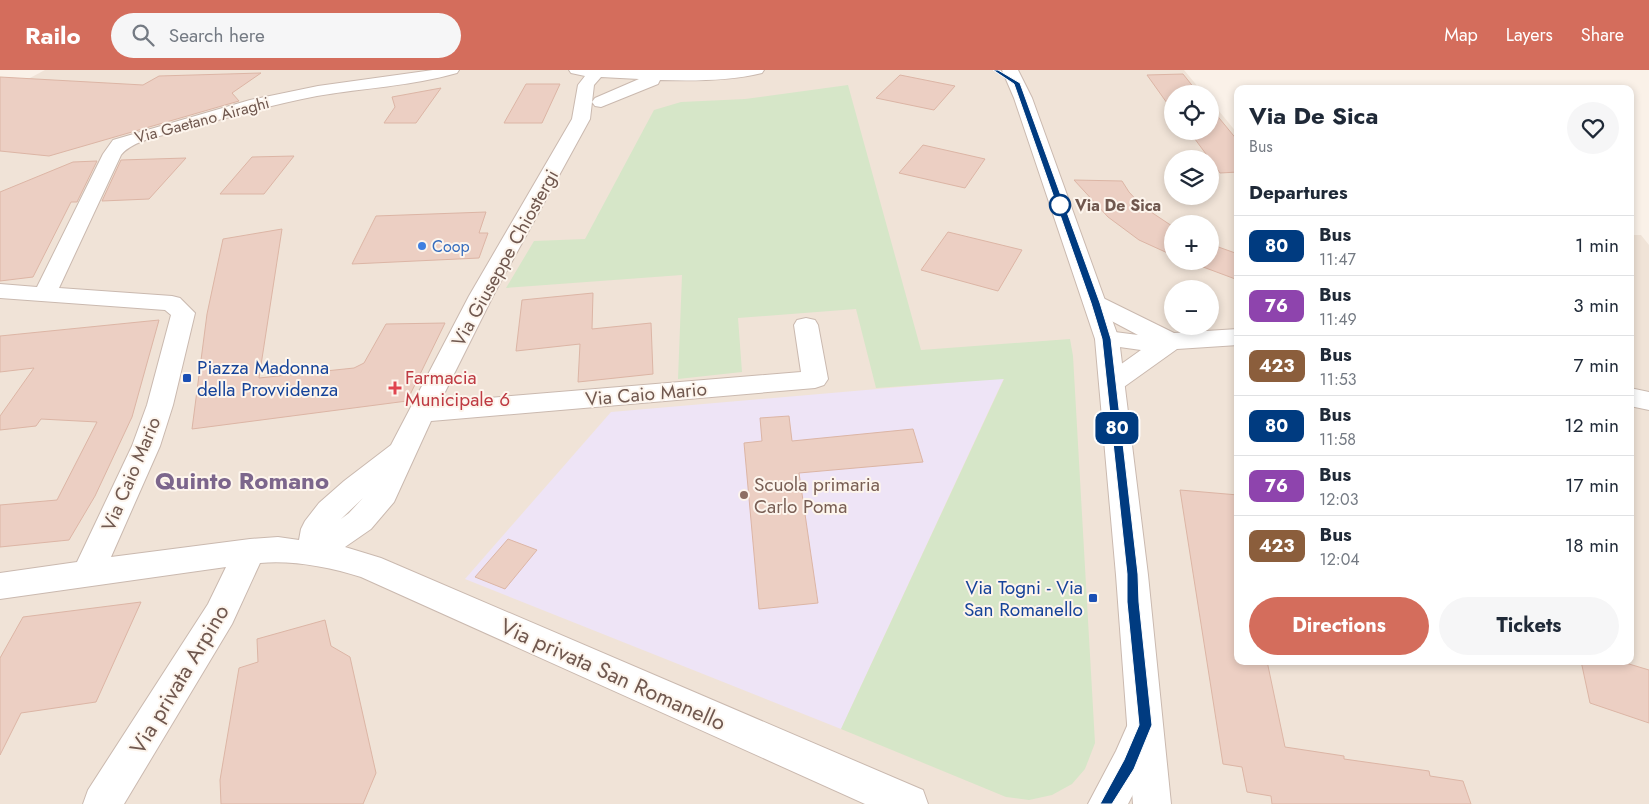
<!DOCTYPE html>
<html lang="en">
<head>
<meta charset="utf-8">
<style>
	:root { --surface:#fff; --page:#f6f6f7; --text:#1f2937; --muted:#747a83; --line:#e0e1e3; --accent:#d46d5c }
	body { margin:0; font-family:Jost,sans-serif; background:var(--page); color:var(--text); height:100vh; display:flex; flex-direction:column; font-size:19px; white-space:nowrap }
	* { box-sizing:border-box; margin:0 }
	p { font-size:16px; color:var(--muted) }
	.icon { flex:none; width:28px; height:28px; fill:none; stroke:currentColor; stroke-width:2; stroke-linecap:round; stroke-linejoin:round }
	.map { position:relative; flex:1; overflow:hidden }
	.drawer { position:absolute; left:1234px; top:15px; width:400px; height:580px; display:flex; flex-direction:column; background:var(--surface); border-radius:10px; box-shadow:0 2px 8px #0003 }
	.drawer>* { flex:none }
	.badge { padding:0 10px; border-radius:8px; font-size:18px; line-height:32px }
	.fabs { position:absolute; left:1164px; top:15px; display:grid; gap:10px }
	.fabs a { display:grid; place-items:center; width:55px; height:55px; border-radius:50%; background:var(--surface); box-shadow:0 2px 8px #0003; font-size:25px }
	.map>.badge { position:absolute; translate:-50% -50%; box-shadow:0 0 0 2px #fff }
	h2 { padding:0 15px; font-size:19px; line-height:45px }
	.round { display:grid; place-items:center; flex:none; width:52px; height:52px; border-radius:26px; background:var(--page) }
	.summary { display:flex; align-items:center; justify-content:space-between; height:85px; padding:0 15px }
	h1 { font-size:24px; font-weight:700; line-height:38px }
	.primary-button { display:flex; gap:10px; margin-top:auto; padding:10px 15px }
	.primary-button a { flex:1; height:58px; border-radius:30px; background:var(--accent); color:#fff; font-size:20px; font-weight:700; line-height:58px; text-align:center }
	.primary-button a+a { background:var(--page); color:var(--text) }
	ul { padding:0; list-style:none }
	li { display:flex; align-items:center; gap:15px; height:60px; padding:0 15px; border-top:1px solid var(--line) }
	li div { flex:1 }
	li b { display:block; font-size:19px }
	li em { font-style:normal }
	li .badge { min-width:55px; font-weight:700; text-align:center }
	header { display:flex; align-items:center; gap:30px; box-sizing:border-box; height:70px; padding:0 25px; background:var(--accent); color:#fff }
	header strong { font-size:24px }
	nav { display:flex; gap:28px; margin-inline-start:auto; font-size:18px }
	.search { width:350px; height:45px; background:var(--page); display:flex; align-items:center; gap:12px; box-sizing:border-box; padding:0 18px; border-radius:28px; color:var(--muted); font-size:19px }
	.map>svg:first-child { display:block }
	.residential { fill:#f0e3d7; fill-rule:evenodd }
	.education { fill:#eee4f6 }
	.green { fill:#d6e6c8 }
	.building { fill:#eccfc3; stroke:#dcb5a5 }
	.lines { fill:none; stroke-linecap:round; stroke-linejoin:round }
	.minor-casing { stroke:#cab9af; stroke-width:2 }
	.tertiary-casing { stroke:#cab9af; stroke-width:2 }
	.minor { fill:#fff; fill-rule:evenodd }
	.tertiary { fill:#fff; fill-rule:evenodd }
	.line { fill:#003b80; stroke:#fff }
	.stop-dot { fill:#fff; stroke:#003b80; stroke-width:2.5 }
	.shop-dot { fill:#3f7fe0; stroke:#fdf5ed; stroke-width:2 }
	.transit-dot { fill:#1a4fb4; stroke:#fdf5ed; stroke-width:2 }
	.health-dot { fill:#e0444e; stroke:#fdf5ed; stroke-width:2 }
	.education-dot { fill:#8d6e63; stroke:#fdf5ed; stroke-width:2 }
	.labels { text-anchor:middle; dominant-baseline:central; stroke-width:4; stroke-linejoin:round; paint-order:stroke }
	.far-street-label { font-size:16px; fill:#70584f; stroke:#fdf5ed }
	.far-stop-label { font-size:16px; font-weight:bold; fill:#70584f; stroke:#fdf5ed; text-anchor:start }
	.far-shop-label { font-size:16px; fill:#366cbe; stroke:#fdf5ed; text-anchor:start }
	.street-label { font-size:19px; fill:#70584f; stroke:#fdf5ed }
	.transit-label { font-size:19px; fill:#164399; stroke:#fdf5ed; text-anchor:start }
	.health-label { font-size:19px; fill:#be3a42; stroke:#fdf5ed; text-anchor:start }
	.education-label { font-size:19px; fill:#785e54; stroke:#fdf5ed; text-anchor:start }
	.near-street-label { font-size:22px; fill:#70584f; stroke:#fdf5ed }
	.district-label { font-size:24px; font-weight:bold; fill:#7c668c; stroke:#fdf5ed }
</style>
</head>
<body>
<header>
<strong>Railo</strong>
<div class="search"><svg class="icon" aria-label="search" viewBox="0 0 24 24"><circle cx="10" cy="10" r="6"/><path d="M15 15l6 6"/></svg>Search here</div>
<nav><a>Map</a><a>Layers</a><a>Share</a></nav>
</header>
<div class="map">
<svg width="1649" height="734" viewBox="0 0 1649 734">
	<rect width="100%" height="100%" fill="#faf1e8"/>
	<path class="residential" d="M45 0H1184L1204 24H1172V61H1210V30L1237 63 1238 591H1630V165H1641L1649 175V734H0V24ZM1172 89H1210V126H1172ZM1172 154H1210V191H1172ZM1172 219H1210V256H1172Z"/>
	<path class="education" d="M1004 308 841 659 465 509 611 342Z"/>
	<path class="green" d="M848 15 921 280 1070 269 1073 286 1095 673 1085 699 1072 714 1052 725 1029 730 1006 727 841 659 1004 309 876 318 856 239 738 248 742 302 678 309 682 205 506 218 534 171 585 169 654 40 681 32 745 29Z"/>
	<path class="building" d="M261 3 232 23 239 31 49 86 0 81V7L143 15 159 6Z
		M1183 4 1199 24H1172V40L1147 5Z
		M900 5 955 16 934 40 876 28Z
		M526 14H560L542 53H504Z
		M441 18 416 53H384L395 37 392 27Z
		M1210 37 1238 71V102L1220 103 1189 61H1210Z
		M923 75 985 89 965 118 899 103Z
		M294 86 264 124H220L252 87Z
		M186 88 149 129 102 131 121 90Z
		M97 91 77 132H71L33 207 0 211V122L73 92Z
		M1074 110 1122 111 1129 122 1142 136 1172 156V185L1139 170 1108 147Z
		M486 142 479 163H488L479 188 352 194 376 146Z
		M282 159 259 308 354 298 364 293 386 254 445 253 407 331 192 359 207 244 223 169Z
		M948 162 1022 180 998 221 921 200Z
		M1210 174 1238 184V210L1187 191H1210Z
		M593 223 592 259 651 253 653 304 578 312 580 274 516 281 522 230Z
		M159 250 132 347 95 426 69 470 0 477V435L57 430 97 352 41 349 36 356 0 360V346L34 298 0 302V266Z
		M789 346 792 371 913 359 923 392 799 403 818 533 759 539 744 373 762 371 760 348Z
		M1180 420 1238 425V591H1267L1285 677 1344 686V689L1429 701 1430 706 1463 711 1471 734H1272L1271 726 1247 722 1242 697 1223 694Z
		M508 469 537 480 505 519 475 507Z
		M141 532 96 632 21 643 0 685V588L23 547Z
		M325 550 331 576 350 587 367 663 376 703 363 734H221L220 710 239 598 258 592 257 569Z
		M1581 591H1619L1649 600V653L1590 633Z"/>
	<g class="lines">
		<defs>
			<path id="minor" d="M433 0H459L457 3C411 16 364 18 317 26 270 35 225 48 180 61 161 66 133 70 121 85L59 218 172 226 180 228 195 243 173 335 160 376 111 487 250 469 278 467 299 470 301 459 305 451 319 433 344 411 391 375 469 226 572 49 578 15 585 6 571 3 569 0H764L762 3C730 11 693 11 660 10L658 14 601 37 595 36 592 32 595 28 639 9 601 7 594 15 590 49 493 226 440 332 801 302 794 255 797 250 806 248 815 250 818 255 828 309 824 315 815 318 431 351 394 432 371 459 345 477 381 488 923 720 928 734H865L361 507C329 497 292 490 260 493L232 554 124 734H83L88 720 208 534 226 497 0 529V503L77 492 132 376 147 335 171 245 165 240 0 228V214L37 217 103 84 113 70 250 30 318 16ZM363 428 349 443 341 449Z
				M1095 226 1103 228 1174 263 1238 259V275L1177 279 1121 319 1112 322 1103 319 1099 313 1103 307 1141 280 1098 274 1095 269 1098 264 1107 261 1138 265 1087 238 1083 233 1087 228Z
				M1630 318 1649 322V340L1630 336Z
				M1144 642 1157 647 1162 659 1142 707 1128 734H1088L1116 681 1131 647Z"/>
			<path id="tertiary" d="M1002 0H1018L1032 28 1119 269 1148 505 1171 734H1133L1116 505 1095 269 1014 28Z"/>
		</defs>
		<use href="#minor" class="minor-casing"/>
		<use href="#tertiary" class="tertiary-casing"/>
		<use href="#minor" class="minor"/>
		<use href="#tertiary" class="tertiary"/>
	</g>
	<path class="line" d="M993 0H998L1020 13 1100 233 1111 269 1138 504 1139 532 1152 655 1134 699 1112 734H1100L1124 690 1139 655 1127 532V504L1102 269 1091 233 1014 14Z"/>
	<circle class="stop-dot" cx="1060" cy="135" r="10"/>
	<circle class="shop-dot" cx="422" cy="176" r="5"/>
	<g class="transit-dot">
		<rect x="182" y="303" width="10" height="10" rx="2.5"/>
		<rect x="1088" y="523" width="10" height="10" rx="2.5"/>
	</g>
	<path class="health-dot" d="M392.5 310.5h5v5h5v5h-5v5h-5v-5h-5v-5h5z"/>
	<circle class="education-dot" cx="744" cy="425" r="5"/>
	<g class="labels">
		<g class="far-street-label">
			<text transform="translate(202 50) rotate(-15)">Via Gaetano Airaghi</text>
		</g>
		<g class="far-stop-label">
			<text x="1075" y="135">Via De Sica</text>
		</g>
		<g class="far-shop-label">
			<text x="432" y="176">Coop</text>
		</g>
		<g class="street-label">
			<text transform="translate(505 188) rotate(-61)">Via Giuseppe Chiostergi</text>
			<text transform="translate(646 324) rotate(-5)">Via Caio Mario</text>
			<text transform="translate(131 404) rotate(-67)">Via Caio Mario</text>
		</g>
		<g class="transit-label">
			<text x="197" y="297">Piazza Madonna<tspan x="197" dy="22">della Provvidenza</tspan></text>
			<text x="1083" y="517" text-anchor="end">Via Togni - Via<tspan x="1083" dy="22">San Romanello</tspan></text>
		</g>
		<g class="health-label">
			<text x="405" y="307">Farmacia<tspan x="405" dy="22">Municipale 6</tspan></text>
		</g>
		<g class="education-label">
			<text x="754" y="414">Scuola primaria<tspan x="754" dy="22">Carlo Poma</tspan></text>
		</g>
		<g class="near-street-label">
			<text transform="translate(613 604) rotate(24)">Via privata San Romanello</text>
			<text transform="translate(179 609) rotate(-59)">Via privata Arpino</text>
		</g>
		<g class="district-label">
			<text x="242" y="410">Quinto Romano</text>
		</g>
	</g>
</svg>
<div class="fabs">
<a><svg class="icon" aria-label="locate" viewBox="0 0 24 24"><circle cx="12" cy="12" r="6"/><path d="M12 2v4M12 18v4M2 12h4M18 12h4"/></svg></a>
<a><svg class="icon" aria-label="layers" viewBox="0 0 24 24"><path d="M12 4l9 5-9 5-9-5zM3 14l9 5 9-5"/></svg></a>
<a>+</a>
<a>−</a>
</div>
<b class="badge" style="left:1117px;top:358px;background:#003b80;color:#fff">80</b>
<section class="drawer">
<div class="summary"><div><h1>Via De Sica</h1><p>Bus</p></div><a class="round"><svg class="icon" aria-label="heart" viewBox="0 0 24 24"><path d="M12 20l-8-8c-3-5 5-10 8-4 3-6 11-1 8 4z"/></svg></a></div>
<h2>Departures</h2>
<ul>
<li><span class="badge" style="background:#003b80;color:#fff">80</span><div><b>Bus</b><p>11:47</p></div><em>1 min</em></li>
<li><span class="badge" style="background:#8e44ad;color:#fff">76</span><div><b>Bus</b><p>11:49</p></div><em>3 min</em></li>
<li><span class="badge" style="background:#8b5e3c;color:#fff">423</span><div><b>Bus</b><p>11:53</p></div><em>7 min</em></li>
<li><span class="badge" style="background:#003b80;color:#fff">80</span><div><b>Bus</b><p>11:58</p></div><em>12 min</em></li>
<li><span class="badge" style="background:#8e44ad;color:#fff">76</span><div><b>Bus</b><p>12:03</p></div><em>17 min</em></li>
<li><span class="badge" style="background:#8b5e3c;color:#fff">423</span><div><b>Bus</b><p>12:04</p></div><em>18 min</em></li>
</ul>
<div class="primary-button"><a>Directions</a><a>Tickets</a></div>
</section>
</div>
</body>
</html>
